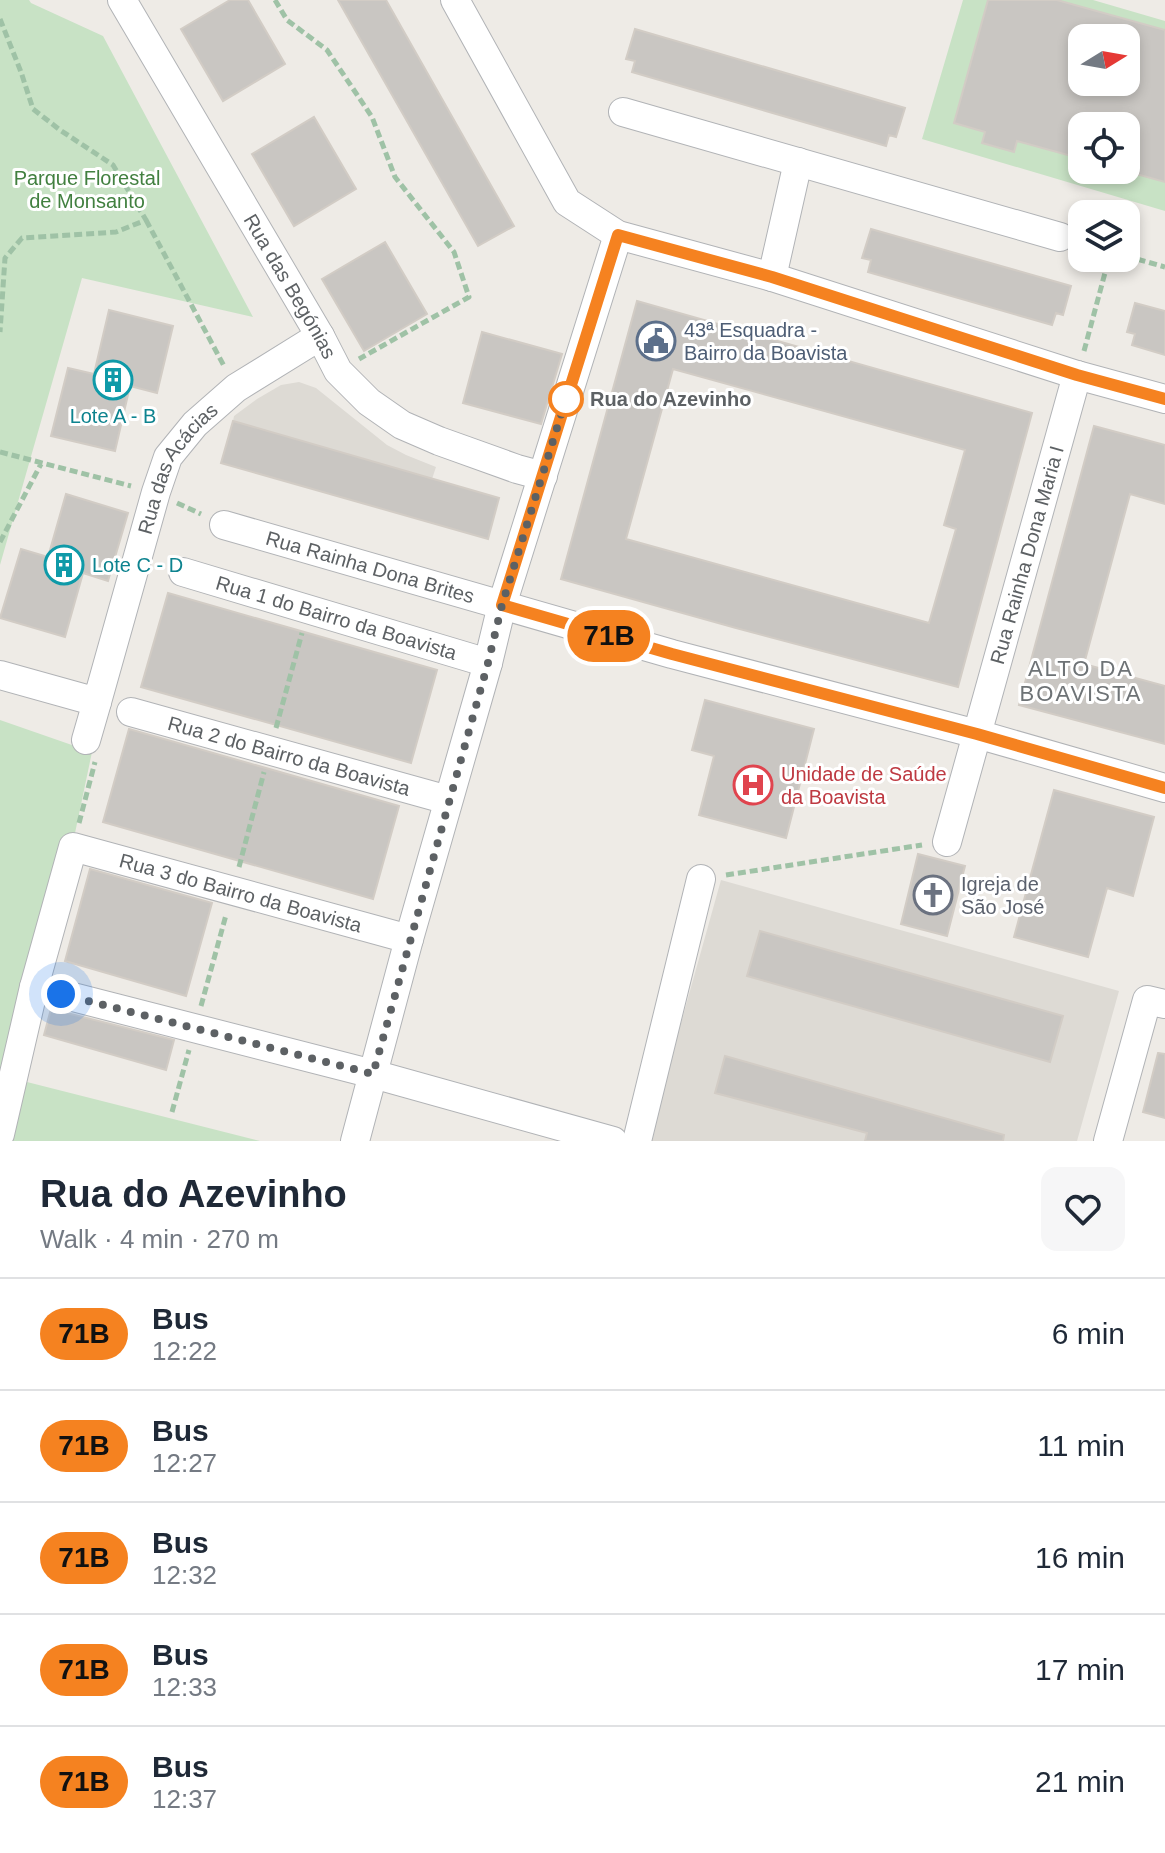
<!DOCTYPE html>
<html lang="en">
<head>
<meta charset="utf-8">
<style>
	:root { --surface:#fff; --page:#f6f6f7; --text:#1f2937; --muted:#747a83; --line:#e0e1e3 }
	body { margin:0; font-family:Arial,sans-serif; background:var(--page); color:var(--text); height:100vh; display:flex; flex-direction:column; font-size:30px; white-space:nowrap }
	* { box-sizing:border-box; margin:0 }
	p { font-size:26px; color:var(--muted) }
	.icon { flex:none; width:44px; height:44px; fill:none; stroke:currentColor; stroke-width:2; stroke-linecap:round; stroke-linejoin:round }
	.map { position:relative; height:1141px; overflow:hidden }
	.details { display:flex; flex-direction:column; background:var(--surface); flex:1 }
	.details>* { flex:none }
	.badge { padding:0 16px; border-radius:26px; font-size:28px; line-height:52px }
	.needle { width:52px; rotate:79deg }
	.controls { position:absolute; left:1068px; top:24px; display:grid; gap:16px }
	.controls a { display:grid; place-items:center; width:72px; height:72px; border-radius:16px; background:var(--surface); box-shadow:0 4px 12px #0003; font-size:40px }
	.you { position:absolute; width:40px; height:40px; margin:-20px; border:6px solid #fff; border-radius:50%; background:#1a73e8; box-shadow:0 0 0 12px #1a73e833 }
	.map>.badge { position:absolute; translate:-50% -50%; box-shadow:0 0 0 4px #fff }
	.round { display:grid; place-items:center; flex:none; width:84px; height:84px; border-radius:16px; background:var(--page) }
	.overview { display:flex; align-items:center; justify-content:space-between; height:136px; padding:0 40px }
	h1 { font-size:38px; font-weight:700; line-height:60px }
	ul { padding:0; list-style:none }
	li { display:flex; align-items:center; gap:24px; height:112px; padding:0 40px; border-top:2px solid var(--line) }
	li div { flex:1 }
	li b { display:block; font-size:30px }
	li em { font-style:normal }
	li .badge { min-width:88px; font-weight:700; text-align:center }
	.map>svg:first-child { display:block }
	.education { fill:#dddad4 }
	.green { fill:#c8e2c5; fill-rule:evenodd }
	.building { fill:#c9c6c2; stroke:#d2ccc5; stroke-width:2; fill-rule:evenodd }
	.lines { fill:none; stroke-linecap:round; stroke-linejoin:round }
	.minor-casing { stroke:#b1b3b6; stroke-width:30 }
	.path { stroke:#9fc2a6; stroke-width:5; stroke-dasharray:8 4; stroke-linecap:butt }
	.minor { stroke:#fff; stroke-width:28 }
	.line-casing { stroke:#fff; stroke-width:18 }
	.line { stroke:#f58220; stroke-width:12 }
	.walk { stroke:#5d6164; stroke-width:8; stroke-dasharray:0 14.4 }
	.stop-dot { fill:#fff; stroke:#f58220; stroke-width:4 }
	.labels { text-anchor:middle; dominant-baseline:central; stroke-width:6; stroke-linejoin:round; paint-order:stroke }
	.park-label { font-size:20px; fill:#428040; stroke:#fff }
	.street-label { font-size:20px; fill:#5d6164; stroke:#fff }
	.service-label { font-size:20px; fill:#4e5e75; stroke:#fff; text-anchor:start }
	.stop-label { font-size:20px; font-weight:bold; fill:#5d6164; stroke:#fff; text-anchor:start }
	.culture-label { font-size:20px; fill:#0d838f; stroke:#fff }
	.health-label { font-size:20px; fill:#be3a42; stroke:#fff; text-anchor:start }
	.worship-label { font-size:20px; fill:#5b616d; stroke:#fff; text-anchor:start }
	.neighbourhood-label { font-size:22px; letter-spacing:2px; fill:#6e7376; stroke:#fff }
</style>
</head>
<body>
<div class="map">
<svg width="1165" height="1141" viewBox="0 0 1165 1141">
	<rect width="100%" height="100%" fill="#eeebe6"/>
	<path class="education" d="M299 382 316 388 387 445 406 455 436 467 432 479 233 421 234 416 257 399 281 385Z
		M721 880 1119 991 1077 1141H648Z"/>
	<path class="green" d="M0 0H29L31 3 103 36 253 317 82 278 0 565Z
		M963 0H1093L1165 21V211L922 139ZM1082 38H1126V82H1082ZM1082 126H1126V170H1082Z
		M0 720 92 752 23 1081 260 1141H0Z"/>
	<path class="building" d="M230 0H248L285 64 223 101 181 29Z
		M338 0H386L514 226 478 246Z
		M988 0H1057L1165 30V182L1122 170H1126V126H1082V159L1017 141 1014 152 982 143 985 132 954 123ZM1082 38H1126V82H1082Z
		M635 29 905 108 896 137 889 135 886 146 632 72 635 61 626 59Z
		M314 117 356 189 294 226 252 154Z
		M871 229 1071 286 1063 315 1056 313 1052 325 868 272 871 260 862 258Z
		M385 242 427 314 364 351 322 279Z
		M637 301 1032 413 958 687 736 628 561 579ZM673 369 965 450 944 525 956 529 929 623 626 539Z
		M1135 303 1165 311V355L1132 345 1135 334 1127 332Z
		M109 310 173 326 157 393 130 386 115 451 51 436 68 368 94 374Z
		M482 332 562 354 541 424 463 403Z
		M233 421 499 498 488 539 221 463Z
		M1094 426 1165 445V504L1130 494 1084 664 1165 686V744L1019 705Z
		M66 494 128 513 108 581 83 573 65 637 0 618 21 549 48 557Z
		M168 593 437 670 411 763 141 687Z
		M705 700 814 729 786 838 699 815 714 756 692 750Z
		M129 729 399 806 373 899 103 822Z
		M1054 790 1154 817 1133 896 1107 888 1088 957 1014 937Z
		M918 854 965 866 947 936 901 924Z
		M90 869 212 903 186 996 65 961Z
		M760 931 1063 1016 1050 1062 747 976Z
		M51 1009 174 1040 166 1070 44 1035Z
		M1158 1053 1165 1054V1118L1143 1112Z
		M725 1056 1004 1135 1003 1141H865L867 1133 715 1093Z"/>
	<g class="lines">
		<defs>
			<g id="minor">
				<path id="s1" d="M122 0 320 336 338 371 369 402 402 425 439 441 517 469 543 476"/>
				<path d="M455 0 567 202 618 235 772 277 1077 375 1165 399"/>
				<path d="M623 112 1060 237"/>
				<path d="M772 277 798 162"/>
				<path id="s2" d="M224 525 672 654 977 734 1165 788"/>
				<path id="s3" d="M183 572 488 663"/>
				<path id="s4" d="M0 675 97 702 156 492 168 457 195 424 236 388 320 336"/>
				<path id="s5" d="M131 712 448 800"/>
				<path d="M86 740 97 702"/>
				<path id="s6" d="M947 842 1077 375"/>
				<path d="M34 987 373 1074 613 1141"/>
				<path id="s7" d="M0 1134 34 987 73 847 409 939"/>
				<path d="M355 1141 409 939 488 663 502 605 618 235"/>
				<path d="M637 1141 701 879"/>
				<path d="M1108 1141 1147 1000 1165 1004"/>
			</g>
		</defs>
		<use href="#minor" class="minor-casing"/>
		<path class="path" d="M275 0 287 20 327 50 372 117 395 177 454 252 469 297 359 359
			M0 19 21 72 33 109 60 130 113 165 146 220 116 232 22 238 5 258 0 332
			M146 220 224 366
			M1126 256 1165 267
			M1084 351 1109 258
			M0 452 131 486
			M177 503 201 514
			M0 542 41 464
			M276 728 302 633
			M79 823 95 762
			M239 867 264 772
			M726 875 922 845
			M201 1006 226 915
			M172 1112 189 1050"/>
		<use href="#minor" class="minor"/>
	</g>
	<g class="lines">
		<defs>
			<path id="line" d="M1165 399 1077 375 772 277 618 235 502 605 672 654 977 734 1165 788"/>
		</defs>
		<use href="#line" class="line-casing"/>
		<use href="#line" class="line"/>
		<path class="walk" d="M61 994 373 1074 488 663 502 605 566 399"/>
	</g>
	<defs>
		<symbol id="civic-ring" viewBox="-11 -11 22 22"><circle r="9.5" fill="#fff" stroke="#5c6f8a" stroke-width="1.5"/><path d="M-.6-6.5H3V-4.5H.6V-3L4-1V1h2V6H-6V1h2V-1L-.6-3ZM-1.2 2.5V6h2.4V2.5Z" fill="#5c6f8a"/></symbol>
		<symbol id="building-ring" viewBox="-11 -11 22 22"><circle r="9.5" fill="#fff" stroke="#0f9aa8" stroke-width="1.5"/><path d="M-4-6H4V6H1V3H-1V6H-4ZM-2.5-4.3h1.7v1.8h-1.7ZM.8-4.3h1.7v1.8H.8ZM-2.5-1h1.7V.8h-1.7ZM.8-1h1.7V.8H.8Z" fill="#0f9aa8"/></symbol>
		<symbol id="hospital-ring" viewBox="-11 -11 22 22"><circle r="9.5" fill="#fff" stroke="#e0444e" stroke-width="1.5"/><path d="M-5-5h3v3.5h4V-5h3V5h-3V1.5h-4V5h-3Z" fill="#e0444e"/></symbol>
		<symbol id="church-ring" viewBox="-11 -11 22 22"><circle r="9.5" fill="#fff" stroke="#6b7280" stroke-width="1.5"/><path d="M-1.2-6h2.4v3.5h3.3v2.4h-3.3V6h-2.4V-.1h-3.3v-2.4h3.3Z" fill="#6b7280"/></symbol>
	</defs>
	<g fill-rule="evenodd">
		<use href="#civic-ring" x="634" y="319" width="44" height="44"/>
		<use href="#building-ring" x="91" y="358" width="44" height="44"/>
		<use href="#building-ring" x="42" y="543" width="44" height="44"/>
		<use href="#hospital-ring" x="731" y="763" width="44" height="44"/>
		<use href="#church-ring" x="911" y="873" width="44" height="44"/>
	</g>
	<circle class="stop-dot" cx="566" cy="399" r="16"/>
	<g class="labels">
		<g class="park-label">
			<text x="87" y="178">Parque Florestal<tspan x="87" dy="23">de Monsanto</tspan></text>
		</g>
		<g class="street-label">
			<text stroke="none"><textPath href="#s1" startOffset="332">Rua das Begónias</textPath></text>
			<text stroke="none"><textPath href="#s4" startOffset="350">Rua das Acácias</textPath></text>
			<text stroke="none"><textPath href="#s6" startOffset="298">Rua Rainha Dona Maria I</textPath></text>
			<text stroke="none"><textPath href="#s2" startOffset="152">Rua Rainha Dona Brites</textPath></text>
			<text stroke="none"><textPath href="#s3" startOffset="160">Rua 1 do Bairro da Boavista</textPath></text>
			<text stroke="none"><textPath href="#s5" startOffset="164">Rua 2 do Bairro da Boavista</textPath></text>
			<text stroke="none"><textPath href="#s7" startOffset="470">Rua 3 do Bairro da Boavista</textPath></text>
		</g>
		<g class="service-label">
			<text x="684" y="330">43ª Esquadra -<tspan x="684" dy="23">Bairro da Boavista</tspan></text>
		</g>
		<g class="stop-label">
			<text x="590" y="399">Rua do Azevinho</text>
		</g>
		<g class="culture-label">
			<text x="113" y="416">Lote A - B</text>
			<text x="92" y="565" text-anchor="start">Lote C - D</text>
		</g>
		<g class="health-label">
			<text x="781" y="774">Unidade de Saúde<tspan x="781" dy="23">da Boavista</tspan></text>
		</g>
		<g class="worship-label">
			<text x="961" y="884">Igreja de<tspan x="961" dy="23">São José</tspan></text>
		</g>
		<g class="neighbourhood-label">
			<text x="1081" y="668">ALTO DA<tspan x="1081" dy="25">BOAVISTA</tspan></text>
		</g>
	</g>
</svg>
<div class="controls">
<a><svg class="needle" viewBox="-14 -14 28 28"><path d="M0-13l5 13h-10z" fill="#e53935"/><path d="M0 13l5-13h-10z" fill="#747a83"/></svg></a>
<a><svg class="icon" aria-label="locate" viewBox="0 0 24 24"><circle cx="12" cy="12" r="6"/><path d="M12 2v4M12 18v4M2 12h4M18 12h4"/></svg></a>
<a><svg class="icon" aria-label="layers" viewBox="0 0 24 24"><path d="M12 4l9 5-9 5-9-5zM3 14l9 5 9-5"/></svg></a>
</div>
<div class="you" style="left:61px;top:994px"></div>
<b class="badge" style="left:609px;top:636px;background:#f58220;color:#111">71B</b>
</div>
<section class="details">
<div class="overview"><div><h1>Rua do Azevinho</h1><p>Walk · 4 min · 270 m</p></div><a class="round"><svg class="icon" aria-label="heart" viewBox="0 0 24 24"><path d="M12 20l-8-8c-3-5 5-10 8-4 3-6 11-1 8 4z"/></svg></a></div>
<ul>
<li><span class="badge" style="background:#f58220;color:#111">71B</span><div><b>Bus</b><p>12:22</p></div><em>6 min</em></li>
<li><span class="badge" style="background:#f58220;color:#111">71B</span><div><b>Bus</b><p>12:27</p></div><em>11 min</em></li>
<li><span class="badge" style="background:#f58220;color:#111">71B</span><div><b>Bus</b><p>12:32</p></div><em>16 min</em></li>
<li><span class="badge" style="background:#f58220;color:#111">71B</span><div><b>Bus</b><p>12:33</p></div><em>17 min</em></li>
<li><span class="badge" style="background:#f58220;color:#111">71B</span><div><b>Bus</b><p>12:37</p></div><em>21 min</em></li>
</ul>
</section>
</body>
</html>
